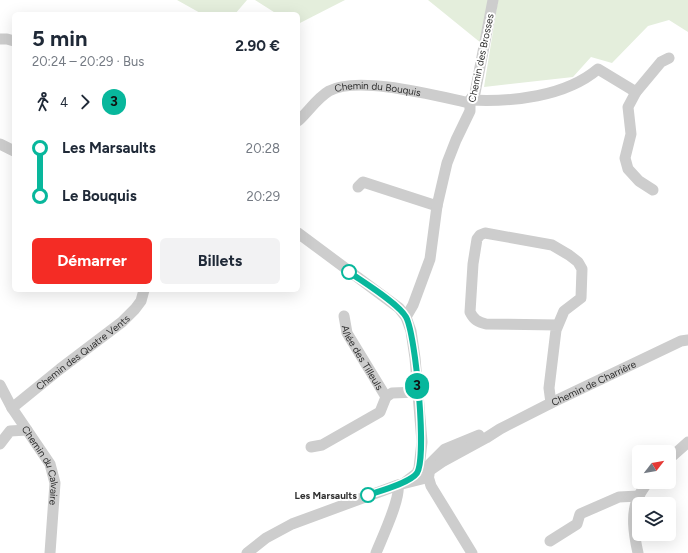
<!DOCTYPE html>
<html lang="fr">
<head>
<meta charset="utf-8">
<style>
	:root { --surface:#fff; --page:#f2f2f3; --text:#1f2937; --muted:#747a83; --accent:#f42c25 }
	body { margin:0; font-family:Figtree,sans-serif; background:var(--page); color:var(--text); height:100vh; display:flex; flex-direction:column; font-size:15px; white-space:nowrap }
	* { box-sizing:border-box; margin:0 }
	p { font-size:13px; color:var(--muted) }
	.icon { flex:none; width:22px; height:22px; fill:none; stroke:currentColor; stroke-width:2; stroke-linecap:round; stroke-linejoin:round }
	.map { position:relative; flex:1; overflow:hidden }
	.side { position:absolute; left:12px; top:12px; width:288px; height:280px; display:flex; flex-direction:column; background:var(--surface); border-radius:6px; box-shadow:0 4px 16px #0002 }
	.side>* { flex:none }
	.badge { padding:0 8px; border-radius:13px; font-size:14px; line-height:26px }
	.needle { width:26px; rotate:59deg }
	.tools { position:absolute; left:632px; top:445px; display:grid; gap:8px }
	.tools a { display:grid; place-items:center; width:44px; height:44px; border-radius:6px; background:var(--surface); box-shadow:0 4px 16px #0002; font-size:20px }
	.map>.badge { position:absolute; translate:-50% -50%; box-shadow:0 0 0 2px #fff }
	.legs { display:flex; align-items:center; gap:6px; height:44px; padding:0 20px; font-size:13px }
	.legs p { margin-inline-start:auto }
	.head { display:flex; align-items:center; justify-content:space-between; height:68px; padding:0 20px }
	h1 { font-size:22px; font-weight:700; line-height:30px }
	.cta { display:flex; gap:8px; margin-top:auto; padding:8px 20px }
	.cta a { flex:1; height:46px; border-radius:6px; background:var(--accent); color:#fff; font-size:16px; font-weight:700; line-height:46px; text-align:center }
	.cta a+a { background:var(--page); color:var(--text) }
	ul { padding:0 20px; list-style:none }
	li { display:flex; align-items:center; gap:14px; height:48px; font-size:15px }
	li i { display:grid; place-items:center; width:6px; height:100%; margin:0 5px; background:currentColor }
	li i::after { content:''; width:10px; height:10px; margin:-5px; border:3px solid; border-radius:50%; background:var(--surface) }
	li p { margin-inline-start:auto }
	li:first-child i { background:linear-gradient(#0000 50%,currentColor 0) }
	li:last-child i { background:linear-gradient(currentColor 50%,#0000 0) }
	.map>svg:first-child { display:block }
	.green { fill:#e4eedc }
	.lines { fill:none; stroke-linecap:round; stroke-linejoin:round }
	.minor { stroke:#cdcdcd; stroke-width:11 }
	.line-1-casing { stroke:#fff; stroke-width:9 }
	.line-1 { stroke:#08b79c; stroke-width:6 }
	.stop-1-dot { fill:#fff; stroke:#08b79c; stroke-width:2 }
	.labels { text-anchor:middle; dominant-baseline:central; stroke-width:4; stroke-linejoin:round; paint-order:stroke }
	.street-label { font-size:10px; fill:#303030; stroke:#fff }
	.stop-label { font-size:10px; font-weight:bold; fill:#303030; stroke:#fff; text-anchor:end }
</style>
</head>
<body>
<div class="map">
<svg width="688" height="553" viewBox="0 0 688 553">
	<rect width="100%" height="100%" fill="#fff"/>
	<path class="green" d="M177 0H247L235 14H202Z
		M255 0H345L298 24V14H277Z
		M428 0H488L481 43Z
		M498 0H688V32L669 20 648 26 612 63 591 57 573 77 484 87Z"/>
	<g class="lines">
		<g class="minor">
			<path d="M0 39H7L14 41"/>
			<path d="M470 100C512 102 565 97 598 69L636 92"/>
			<path id="s1" d="M298 121C308 112 317 98 329 91 358 75 437 96 470 103"/>
			<path d="M0 144 14 151"/>
			<path d="M358 187 363 182 437 206"/>
			<path d="M653 190 639 181 628 169 625 158 631 134 628 107 636 92 661 62 669 58"/>
			<path d="M298 233 399 308 406 317 411 331 415 358 422 442 419 468 417 473 404 483"/>
			<path id="s2" d="M344 316 347 333 386 397"/>
			<path d="M406 317 413 305 430 259 437 206 447 163 456 140 470 111V100L475 93 493 0"/>
			<path id="s3" d="M0 385 12 408 50 464 55 483 50 553"/>
			<path d="M551 403 549 388 556 330 564 311 581 298 582 269 578 262 569 255 552 245 485 233 480 235 477 239 473 264 470 312C474 320 478 322 486 324L558 325"/>
			<path id="s4" d="M12 408 60 369 122 322 135 309 141 301 144 290"/>
			<path d="M0 444 10 431 27 430"/>
			<path d="M311 447 322 445 380 412 386 397 392 393 418 392"/>
			<path d="M669 459 688 442"/>
			<path d="M429 465 445 449 479 435"/>
			<path id="s5" d="M429 471 442 462 486 438 500 429 551 403 681 341 688 340"/>
			<path d="M428 476 431 486 472 553"/>
			<path d="M550 541 577 524 580 514 619 497 639 496"/>
			<path d="M247 553 266 538 292 524 398 485 426 478 429 475V471L425 467"/>
			<path d="M376 553C382 538 401 498 398 485"/>
			<path d="M638 553C634 535 630 512 639 496 641 491 645 486 648 482"/>
		</g>
	</g>
	<g class="lines">
		<defs>
			<path id="line-1" d="M349 272C363 282 398 303 406 317 416 335 427 457 417 473 410 483 380 491 368 495"/>
		</defs>
		<use href="#line-1" class="line-1-casing"/>
		<use href="#line-1" class="line-1"/>
	</g>
	<g class="stop-1-dot">
		<circle cx="349" cy="272" r="7"/>
		<circle cx="368" cy="495" r="7"/>
	</g>
	<g class="labels">
		<g class="street-label">
			<text transform="translate(481 58) rotate(-78)">Chemin des Brosses</text>
			<text stroke="none"><textPath href="#s1" startOffset="93">Chemin du Bouquis</textPath></text>
			<text stroke="none"><textPath href="#s4" startOffset="90">Chemin des Quatre Vents</textPath></text>
			<text stroke="none"><textPath href="#s2" startOffset="46">Allée des Tilleuls</textPath></text>
			<text stroke="none"><textPath href="#s5" startOffset="187">Chemin de Charrière</textPath></text>
			<text stroke="none"><textPath href="#s3" startOffset="92">Chemin du Calvaire</textPath></text>
		</g>
		<g class="stop-label">
			<text x="357" y="495">Les Marsaults</text>
		</g>
	</g>
</svg>
<div class="tools">
<a><svg class="needle" viewBox="-14 -14 28 28"><path d="M0-13l5 13h-10z" fill="#e53935"/><path d="M0 13l5-13h-10z" fill="#747a83"/></svg></a>
<a><svg class="icon" aria-label="layers" viewBox="0 0 24 24"><path d="M12 4l9 5-9 5-9-5zM3 14l9 5 9-5"/></svg></a>
</div>
<b class="badge" style="left:417px;top:386px;background:#08b79c;color:#111">3</b>
<section class="side">
<div class="head"><div><h1>5 min</h1><p>20:24 – 20:29 · Bus</p></div><b>2.90 €</b></div>
<div class="legs"><svg class="icon" aria-label="walk" viewBox="0 0 24 24"><circle cx="13" cy="4" r="2"/><path d="M13 8l-2 6 4 7M11 14l-3 7M7 12l3-4h3l4 4"/></svg>4<svg class="icon" aria-label="forward" viewBox="0 0 24 24"><path d="M9 5l7 7-7 7"/></svg><b class="badge" style="background:#08b79c;color:#111">3</b></div>
<ul>
<li><i style="color:#08b79c"></i><b>Les Marsaults</b><p>20:28</p></li>
<li><i style="color:#08b79c"></i><b>Le Bouquis</b><p>20:29</p></li>
</ul>
<div class="cta"><a>Démarrer</a><a>Billets</a></div>
</section>
</div>
</body>
</html>
